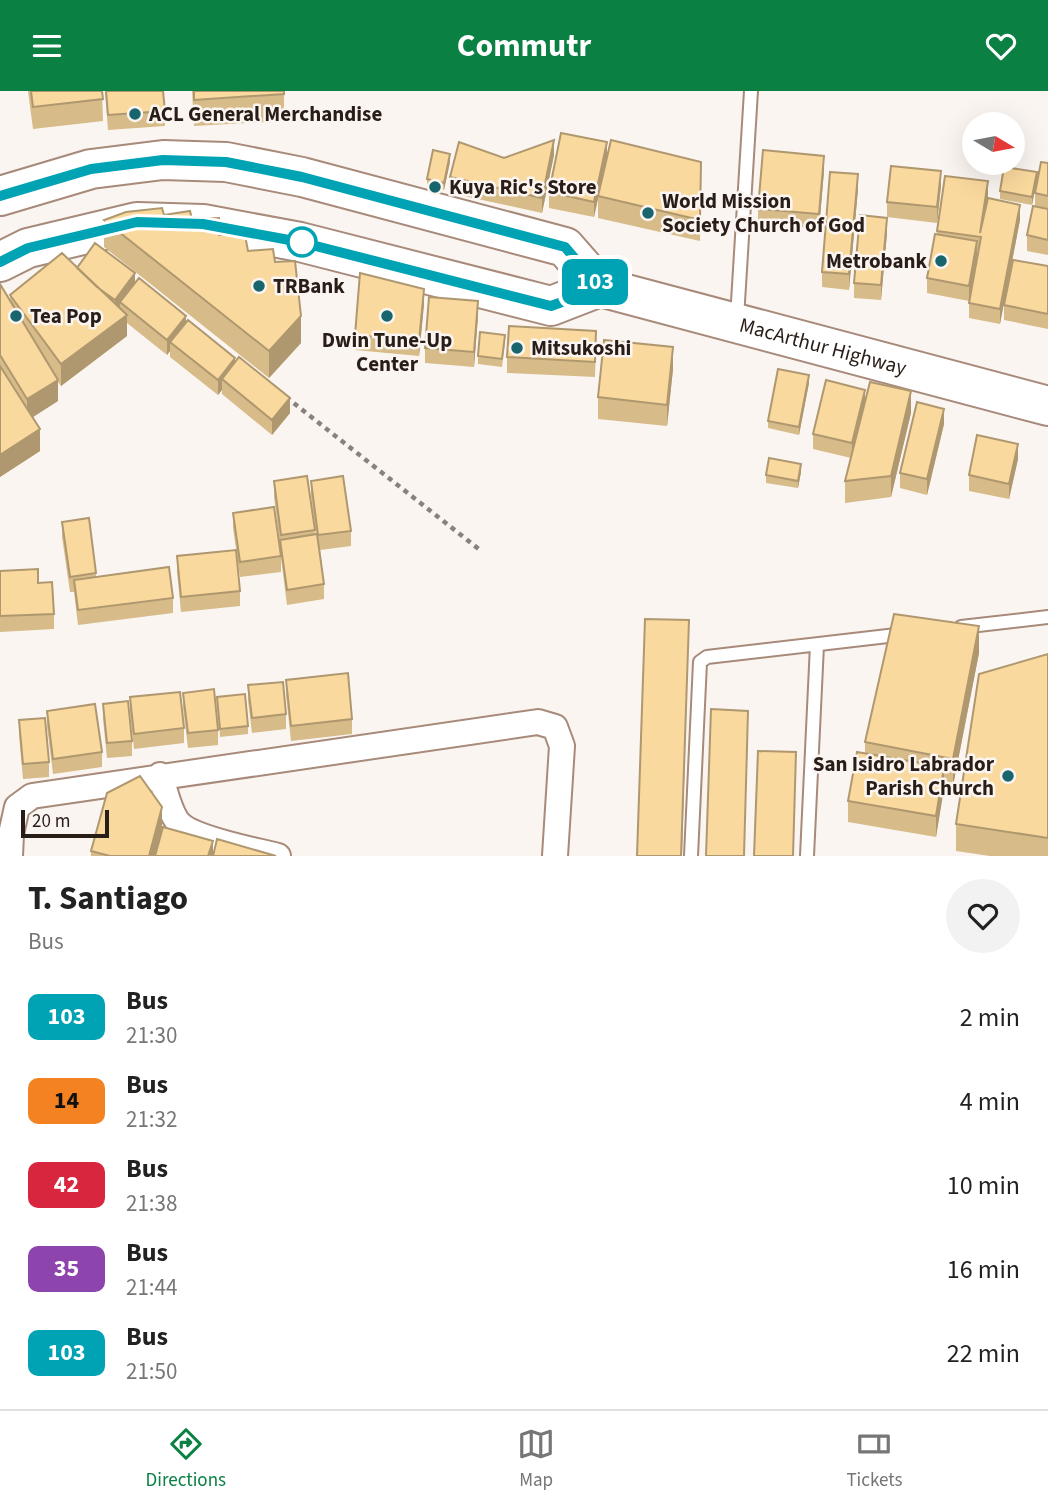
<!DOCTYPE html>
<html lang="en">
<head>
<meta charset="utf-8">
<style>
	:root { --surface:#fff; --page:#f2f2f2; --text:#222; --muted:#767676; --line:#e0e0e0; --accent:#0b8043 }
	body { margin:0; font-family:"Source Sans 3",sans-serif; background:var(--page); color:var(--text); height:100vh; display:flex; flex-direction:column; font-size:26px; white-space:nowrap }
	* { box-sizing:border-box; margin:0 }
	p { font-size:23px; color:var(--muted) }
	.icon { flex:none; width:38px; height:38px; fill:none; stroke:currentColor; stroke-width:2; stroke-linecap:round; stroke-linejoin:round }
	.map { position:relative; height:765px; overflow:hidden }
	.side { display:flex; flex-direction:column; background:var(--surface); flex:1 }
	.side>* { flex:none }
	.badge { padding:0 14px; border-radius:10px; font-size:24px; line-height:46px }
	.needle { width:46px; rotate:100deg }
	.buttons { position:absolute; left:962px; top:21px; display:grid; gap:14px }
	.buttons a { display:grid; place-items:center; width:63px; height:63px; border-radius:50%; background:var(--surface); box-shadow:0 7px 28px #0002; font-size:35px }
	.scale { position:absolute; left:21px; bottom:18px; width:88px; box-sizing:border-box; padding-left:7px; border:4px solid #291d17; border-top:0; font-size:19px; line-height:24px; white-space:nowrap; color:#291d17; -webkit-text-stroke:5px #fbf5f1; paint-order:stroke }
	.map>.badge { position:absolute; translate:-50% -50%; box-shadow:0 0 0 4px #fff }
	.round { display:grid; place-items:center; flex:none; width:74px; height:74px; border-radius:37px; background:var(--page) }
	.overview { display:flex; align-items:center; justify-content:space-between; height:119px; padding:0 28px }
	h1 { font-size:33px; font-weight:700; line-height:52px }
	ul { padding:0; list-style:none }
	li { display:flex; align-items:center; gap:21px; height:84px; padding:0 28px }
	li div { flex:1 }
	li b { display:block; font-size:26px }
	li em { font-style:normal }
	li .badge { min-width:77px; font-weight:700; text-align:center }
	header { display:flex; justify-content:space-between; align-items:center; height:91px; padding:0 28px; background:var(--accent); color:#fff; font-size:32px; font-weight:700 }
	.dock { display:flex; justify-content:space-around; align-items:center; height:98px; border-top:2px solid var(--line); background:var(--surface); font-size:19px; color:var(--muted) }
	.dock a { display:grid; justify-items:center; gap:4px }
	.dock .selected { color:var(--accent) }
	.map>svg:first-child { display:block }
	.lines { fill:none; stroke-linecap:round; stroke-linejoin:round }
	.service-casing { stroke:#a78a79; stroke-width:16 }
	.minor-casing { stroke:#a78a79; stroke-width:28 }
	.trunk-casing { stroke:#a78a79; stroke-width:42 }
	.path { stroke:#8a817c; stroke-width:4.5; stroke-dasharray:5 5; stroke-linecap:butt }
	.service { stroke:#fff; stroke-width:12 }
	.minor { stroke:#fff; stroke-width:24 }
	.trunk { stroke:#fff; stroke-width:38 }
	.wall { fill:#d7bb88 }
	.shaded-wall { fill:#af986f }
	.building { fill:#fad99e; stroke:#af986f; stroke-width:2 }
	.line-casing { stroke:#fff; stroke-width:16 }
	.line { stroke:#00a3b4; stroke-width:10 }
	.poi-dot { fill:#18656d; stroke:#fbf5f1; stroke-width:2.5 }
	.stop-dot { fill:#fff; stroke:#00a3b4; stroke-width:3.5 }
	.labels { text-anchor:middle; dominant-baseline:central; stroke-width:5; stroke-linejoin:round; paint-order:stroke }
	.poi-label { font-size:21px; font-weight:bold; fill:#291d17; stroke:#fbf5f1; text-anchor:start }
	.street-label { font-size:21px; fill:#291d17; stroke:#fbf5f1 }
</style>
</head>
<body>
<header><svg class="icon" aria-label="menu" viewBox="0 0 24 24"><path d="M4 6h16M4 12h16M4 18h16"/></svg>Commutr<svg class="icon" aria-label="heart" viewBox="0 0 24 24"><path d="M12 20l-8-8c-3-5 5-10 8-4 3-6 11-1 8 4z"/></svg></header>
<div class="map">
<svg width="1048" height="765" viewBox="0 0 1048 765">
	<rect width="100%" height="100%" fill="#fbf5f1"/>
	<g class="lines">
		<defs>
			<path id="service" d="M737 227 751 0
				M961 536 1048 526
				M691 765 700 571 707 566 905 543
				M807 765 817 554"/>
			<path id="minor" d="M160 684C165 698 169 720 178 731 192 748 256 759 278 765
				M10 765 11 743 17 716 32 705 538 631 555 636 562 655 555 765"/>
			<g id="trunk">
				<path id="s1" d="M0 105 91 78 163 69 226 71 302 86 565 156 600 196 1048 315"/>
				<path d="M0 171 28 157 137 131 203 133 300 151 551 215 600 196"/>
			</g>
		</defs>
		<use href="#service" class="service-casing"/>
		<use href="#minor" class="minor-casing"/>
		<use href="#trunk" class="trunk-casing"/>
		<path class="path" d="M286 306 480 459"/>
		<use href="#service" class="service"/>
		<use href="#minor" class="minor"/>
		<use href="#trunk" class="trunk"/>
	</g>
	<path class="wall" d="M28 0H102L103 30 33 38Z
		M105 0H163L165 35 108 39Z
		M192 0H284V30L194 35Z
		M554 64 542 122 450 102V86L504 67Z
		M607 66 701 93 700 150 598 127V108L594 126 549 117V101Z
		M450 71 444 99 427 96V88Z
		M1048 72V164L1027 160V144L1035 116V102Z
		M824 80 819 138 758 133V118Z
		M1037 89 1032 114 1000 108V100Z
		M941 95 937 132 887 126V111Z
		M858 98 849 199 822 196V181Z
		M988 105 986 116 1020 129 1000 233 969 227V212L978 160H977L969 210 927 202V187L937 140Z
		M164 124 192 128 248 160 301 252 269 287 104 156V129Z
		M887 142 881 209 854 207V192Z
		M1048 175V238L1004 229V214Z
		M77 177 135 192 186 231 235 271 290 322 272 344 222 303V299L218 304 170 266V260L167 264 127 232V245L61 295 58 291V310L32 326 40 360 0 386V193L10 209V204Z
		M424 213 419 265 355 259V244Z
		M478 225 474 276 425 272V257Z
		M505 252 502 276 478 273V265Z
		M596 255 595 286 507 282V266Z
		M673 278 667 335 598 328V306Z
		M809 292 799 344 768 337V330Z
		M865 313 911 322 891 406 845 412V390L851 367 813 358V343Z
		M944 333 927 404 900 397V382Z
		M1018 368 1009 408 969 400V384Z
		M801 381 798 397 766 392V384Z
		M274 390 315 439V444H316L311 405V390L351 440V455L320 459 324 493V508L287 514 281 467V481L240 486 233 437V422L280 462V453L274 406Z
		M62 431 96 482V486L173 507V522L78 534 74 501H70L62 446Z
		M177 465 240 500V515L181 521 177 480Z
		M0 480 38 492 54 523V538L0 541Z
		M979 562 953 695 944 694 936 746 848 731V710L865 662V651Z
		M1048 563V765H990L956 760V733Z
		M286 589 352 628V643L291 650 286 604Z
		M248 594 286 623V638L252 642 248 610Z
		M183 602 218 639V654L188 657 183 617Z
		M130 606 184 637V652L134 658 130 622Z
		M217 606 248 635V643L220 646Z
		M103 613 132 650V665L107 667 103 628Z
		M47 620 102 661V676L53 683 47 635Z
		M19 629 49 671V686L23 688 19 644Z
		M162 738 155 765H91V760Z"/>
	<path class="shaded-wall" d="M554 49V64L542 122V107Z
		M607 51V66L594 126V111Z
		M450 63V71L444 99V92Z
		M824 65V80L819 138V123Z
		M941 80V95L937 132V116Z
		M1037 81V89L1032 114V106Z
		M858 83V98L849 199V183Z
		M988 90V105L981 153 980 146Z
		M1020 114V129L1000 233V218Z
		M887 127V142L881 209V194Z
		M977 150V165L969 210V195Z
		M135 182V197L120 211V218L115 224V209Z
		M424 198V213L419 265V250Z
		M478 210V225L474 276V261Z
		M127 224V245L61 295V273Z
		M186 225V240L170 251V260L167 264V249Z
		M301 225V252L269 287V260Z
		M673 256V278L667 335V314Z
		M235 267V282L222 288V299L218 304V289Z
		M809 284V292L799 344V336Z
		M58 289V310L27 330V308Z
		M865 299V314L852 368V352Z
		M911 300V322L891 406V385Z
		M290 307V322L272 344V329Z
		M944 318V333L927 404V388Z
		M40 338V360L0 386V364Z
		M1018 353V368L1009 408V393Z
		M801 373V381L798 397V390Z
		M689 529 682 765H681Z
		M979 535V562L953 695V668Z
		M748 620V641L744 765Z
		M944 676V698L936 746V725Z
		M162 716V738L155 765H149Z
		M213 750V765H208Z"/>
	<path class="building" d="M31 0H102L103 8 33 16Z
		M106 0H163L165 20 108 24Z
		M194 0H284V3L194 9Z
		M561 42 607 51 594 111 549 101Z
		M554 49 542 107 450 86 459 51 504 67Z
		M611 49 701 71 700 129 598 105Z
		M433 59 450 63 444 92 427 88Z
		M763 59 824 65 819 123 758 118Z
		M1041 71 1048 72V105L1035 102Z
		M891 75 941 80 937 116 887 111Z
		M1004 76 1037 81 1032 106 1000 100Z
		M830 81 858 83 849 183 822 181Z
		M945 85 988 90 980 142 988 107 1020 114 1000 218 969 212 981 146 937 140Z
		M1033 115 1048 118V149L1027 144Z
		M162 117 164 124 190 120 192 128 219 127V144H245L248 160 273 158 275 171 295 170 301 225 269 260 104 129 126 121Z
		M860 124 887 127 881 194 854 192Z
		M935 143 977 150 969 195 927 187Z
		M95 152 135 182 115 209 97 196 77 177Z
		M62 162 127 224 61 273 10 204Z
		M1013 169 1048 175V223L1004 214Z
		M360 182 424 198 419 250 355 244Z
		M139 187 186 225 167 249 120 211Z
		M0 193 58 289 27 308 0 264Z
		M429 206 478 210 474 261 425 257Z
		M188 229 235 267 218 289 170 251Z
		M509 235 596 240 595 271 507 266Z
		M480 241 505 244 502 268 478 265Z
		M604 249 673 256 667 314 598 306Z
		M239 266 290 307 272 329 222 288Z
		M0 275 40 338 0 364Z
		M778 278 809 284 799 336 768 330Z
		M826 289 865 299 852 352 813 343Z
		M870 291 911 300 891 385 845 390Z
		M917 311 944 318 927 388 900 382Z
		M977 344 1018 353 1009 393 969 384Z
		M769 367 801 373 798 390 766 384Z
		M307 385 315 439 281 444 274 390Z
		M343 385 351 440 318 444 311 390Z
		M274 416 281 465 240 471 233 422Z
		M89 427 96 482 70 486 62 431Z
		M317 443 324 493 287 499 280 449Z
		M236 459 240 500 181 506 177 465Z
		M169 476 173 507 78 519 74 489Z
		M38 478V492L52 491 54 523 0 525V480Z
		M894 523 979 535 953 668 865 651Z
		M645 528 689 529 681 765H637Z
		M1048 563V747L956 733 979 583Z
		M348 582 352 628 291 635 286 589Z
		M283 591 286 623 252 627 248 594Z
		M214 598 218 639 188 642 183 602Z
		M180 601 184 637 134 643 130 606Z
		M245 603 248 635 220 638 217 606Z
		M128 610 132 650 107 652 103 613Z
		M95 613 102 661 53 668 47 620Z
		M711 618 748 620 744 765H706Z
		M45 627 49 671 23 673 19 629Z
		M758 660 796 661 793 765H754Z
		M857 661 944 676 936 725 848 710Z
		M140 685 162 716 149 765H110L91 760 107 702Z
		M163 736 213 750 208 765H155Z
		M217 748 276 765H213Z"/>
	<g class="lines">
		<defs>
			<path id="line" d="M0 105 91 78 163 69 226 71 302 86 565 156 600 197 551 215 300 151 203 133 137 131 28 157 0 171"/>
		</defs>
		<use href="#line" class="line-casing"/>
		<use href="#line" class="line"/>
	</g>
	<g class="poi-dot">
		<circle cx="135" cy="23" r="7"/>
		<circle cx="435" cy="96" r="7"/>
		<circle cx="648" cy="122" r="7"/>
		<circle cx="941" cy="170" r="7"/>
		<circle cx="259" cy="195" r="7"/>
		<circle cx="16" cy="225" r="7"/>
		<circle cx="387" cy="225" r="7"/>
		<circle cx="517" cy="257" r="7"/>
		<circle cx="1008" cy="685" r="7"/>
	</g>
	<circle class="stop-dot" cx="302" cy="151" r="14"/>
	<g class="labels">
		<g class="poi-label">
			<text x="149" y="23">ACL General Merchandise</text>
			<text x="449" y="96">Kuya Ric's Store</text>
			<text x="662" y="110">World Mission<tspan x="662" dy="24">Society Church of God</tspan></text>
			<text x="927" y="170" text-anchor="end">Metrobank</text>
			<text x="273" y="195">TRBank</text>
			<text x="30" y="225">Tea Pop</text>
			<text x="387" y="249" text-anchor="middle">Dwin Tune-Up<tspan x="387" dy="24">Center</tspan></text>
			<text x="531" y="257">Mitsukoshi</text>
			<text x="994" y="673" text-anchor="end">San Isidro Labrador<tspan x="994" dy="24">Parish Church</tspan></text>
		</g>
		<g class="street-label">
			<text stroke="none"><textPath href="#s1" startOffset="864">MacArthur Highway</textPath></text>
		</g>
	</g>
</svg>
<div class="buttons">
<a><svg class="needle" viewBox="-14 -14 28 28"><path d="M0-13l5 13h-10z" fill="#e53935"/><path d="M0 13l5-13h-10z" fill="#767676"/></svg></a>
</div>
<div class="scale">20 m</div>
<b class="badge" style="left:595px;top:191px;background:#00a3b4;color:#fff">103</b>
</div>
<section class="side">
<div class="overview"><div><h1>T. Santiago</h1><p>Bus</p></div><a class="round"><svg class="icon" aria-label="heart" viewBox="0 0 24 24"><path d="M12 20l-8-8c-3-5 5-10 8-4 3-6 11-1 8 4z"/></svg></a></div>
<ul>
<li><span class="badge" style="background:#00a3b4;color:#fff">103</span><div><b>Bus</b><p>21:30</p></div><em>2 min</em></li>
<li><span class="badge" style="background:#f58220;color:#111">14</span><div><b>Bus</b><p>21:32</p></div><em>4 min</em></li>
<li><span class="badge" style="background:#d7263d;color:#fff">42</span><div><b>Bus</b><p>21:38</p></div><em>10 min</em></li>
<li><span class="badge" style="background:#8e44ad;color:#fff">35</span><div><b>Bus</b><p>21:44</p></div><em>16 min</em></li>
<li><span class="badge" style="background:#00a3b4;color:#fff">103</span><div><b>Bus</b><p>21:50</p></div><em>22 min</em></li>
</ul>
</section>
<nav class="dock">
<a class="selected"><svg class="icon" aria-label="directions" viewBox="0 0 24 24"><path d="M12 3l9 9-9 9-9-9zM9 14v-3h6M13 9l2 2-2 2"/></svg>Directions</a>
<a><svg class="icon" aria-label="map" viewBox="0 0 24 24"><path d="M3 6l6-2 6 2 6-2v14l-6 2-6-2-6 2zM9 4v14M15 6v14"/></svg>Map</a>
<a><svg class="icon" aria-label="tickets" viewBox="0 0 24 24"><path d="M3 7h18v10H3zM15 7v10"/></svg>Tickets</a>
</nav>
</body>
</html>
